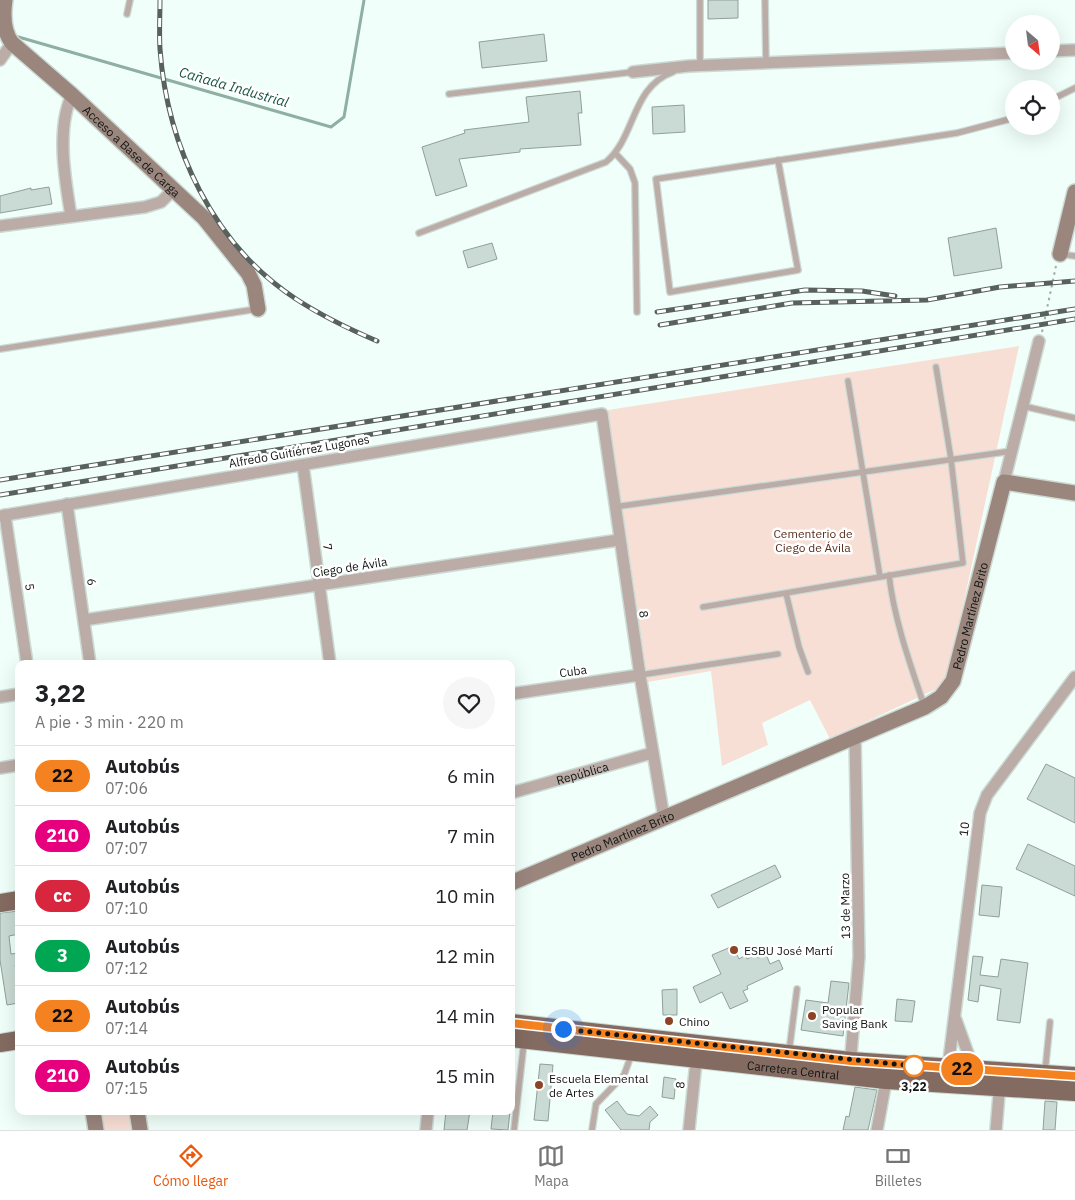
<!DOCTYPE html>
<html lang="es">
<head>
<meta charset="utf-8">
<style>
	:root { --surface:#fff; --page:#f6f6f6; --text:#202124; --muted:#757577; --line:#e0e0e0; --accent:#ea580c }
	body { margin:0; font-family:"IBM Plex Sans",sans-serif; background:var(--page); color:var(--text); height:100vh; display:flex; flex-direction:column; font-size:19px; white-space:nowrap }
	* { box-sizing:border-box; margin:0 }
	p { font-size:16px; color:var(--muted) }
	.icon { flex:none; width:28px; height:28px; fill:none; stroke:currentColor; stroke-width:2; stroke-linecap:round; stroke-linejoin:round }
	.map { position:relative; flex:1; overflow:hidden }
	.details { position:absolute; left:15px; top:660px; width:500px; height:455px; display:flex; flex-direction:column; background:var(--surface); border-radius:10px; box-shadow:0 5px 20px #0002 }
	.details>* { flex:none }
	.badge { padding:0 10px; border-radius:16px; font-size:18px; line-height:32px }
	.needle { width:32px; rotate:152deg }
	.fabs { position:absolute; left:1005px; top:15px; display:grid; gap:10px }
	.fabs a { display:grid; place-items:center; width:55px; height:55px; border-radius:50%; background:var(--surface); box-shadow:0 5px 20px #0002; font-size:25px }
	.you { position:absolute; width:25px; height:25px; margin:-12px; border:4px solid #fff; border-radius:50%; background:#1a73e8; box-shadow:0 0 0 8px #1a73e833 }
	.map>.badge { position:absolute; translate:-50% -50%; box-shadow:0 0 0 2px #fff }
	.round { display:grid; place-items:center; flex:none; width:52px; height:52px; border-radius:26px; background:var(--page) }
	.summary { display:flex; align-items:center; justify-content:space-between; height:85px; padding:0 20px }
	h1 { font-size:24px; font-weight:800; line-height:38px }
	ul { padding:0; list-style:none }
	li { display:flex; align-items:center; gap:15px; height:60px; padding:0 20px; border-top:1px solid var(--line) }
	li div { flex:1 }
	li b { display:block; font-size:19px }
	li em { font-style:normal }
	li .badge { min-width:55px; font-weight:700; text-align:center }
	.menu { display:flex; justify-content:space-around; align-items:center; height:70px; border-top:1px solid var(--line); background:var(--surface); font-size:14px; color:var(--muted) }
	.menu a { display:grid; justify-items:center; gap:2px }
	.menu .selected { color:var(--accent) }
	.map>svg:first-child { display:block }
	.green { fill:#f8dfd5 }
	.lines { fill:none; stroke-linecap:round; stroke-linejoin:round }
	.stream { stroke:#8eafa2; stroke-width:3 }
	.building { fill:#c9dbd4; stroke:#8fa099 }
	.lane-casing { stroke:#ccdad4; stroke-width:8 }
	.street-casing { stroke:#ccdad4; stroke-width:14 }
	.secondary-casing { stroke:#ccdad4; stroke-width:18 }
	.primary-casing { stroke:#ccdad4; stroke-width:20 }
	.path { stroke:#a1aca8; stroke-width:2; stroke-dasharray:2.5 4; stroke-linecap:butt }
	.lane { stroke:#bbaca7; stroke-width:5.5 }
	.street { stroke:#bbaca7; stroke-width:11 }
	.secondary { stroke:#9b867e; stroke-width:15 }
	.primary { stroke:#846b62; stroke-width:18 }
	.rail-casing { stroke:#58615d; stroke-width:5 }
	.rail { stroke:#fff; stroke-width:3; stroke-dasharray:9; stroke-linecap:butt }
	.line-casing { stroke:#fff; stroke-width:11 }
	.line { stroke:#f58220; stroke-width:8 }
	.walk { stroke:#101614; stroke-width:5; stroke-dasharray:0 9 }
	.poi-dot { fill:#8d4426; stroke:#fff; stroke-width:2 }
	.stop-dot { fill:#fff; stroke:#f58220; stroke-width:2.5 }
	.labels { text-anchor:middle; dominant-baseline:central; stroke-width:5; stroke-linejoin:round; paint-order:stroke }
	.street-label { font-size:12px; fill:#101614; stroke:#fff }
	.park-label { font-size:12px; fill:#592d1a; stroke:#fff }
	.poi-label { font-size:12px; fill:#101614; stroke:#fff; text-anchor:start }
	.stop-label { font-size:12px; font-weight:bold; fill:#101614; stroke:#fff }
	.water-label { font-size:14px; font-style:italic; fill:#155542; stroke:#fff }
</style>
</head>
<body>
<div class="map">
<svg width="1075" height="1130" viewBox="0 0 1075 1130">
	<rect width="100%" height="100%" fill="#f0fff9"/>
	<path class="green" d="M1019 346 948 675 938 688 830 739 810 700 762 723 768 745 722 766 711 671 648 682 608 410Z
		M100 1111H128L131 1130H103Z"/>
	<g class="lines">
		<path class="stream" d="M15 36 331 127 344 117 364 0"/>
	</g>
	<path class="building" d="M708 0H738V18L708 19Z
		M544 34 547 61 482 68 479 42Z
		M580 91 582 113H578L581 145 520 149V152L459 159 467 186 436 196 422 147 465 133 464 130 529 122 526 97Z
		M684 105 685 132 653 134 652 107Z
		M49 187 52 204 0 213V196L31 188V190Z
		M996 228 1002 268 954 276 948 238Z
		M492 243 497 259 468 268 463 251Z
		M1046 764 1075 778V823L1027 799Z
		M1028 844 1075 866V896L1016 869Z
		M775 865 781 877 718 908 711 895Z
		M982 885 1002 887 999 917 979 915Z
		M19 911V934L9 936 11 954 19 953V964L15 965 19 983 18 1003 7 1005 0 960V913Z
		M733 946 739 959 746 955 747 959 756 955 758 958 766 954 770 964 779 960 783 969 747 986 748 989 743 991 748 1001 730 1009 722 992 700 1003 693 987 721 974 712 955Z
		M973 956 983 957 980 975 998 977 1001 959 1028 963 1020 1023 997 1020 1001 989 980 985 978 1002 968 1000Z
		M831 981 849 983 843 1036 801 1030 806 1000 828 1003Z
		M677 989V1015H663L662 990Z
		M897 999 915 1001 912 1022 895 1021Z
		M540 1064 553 1065 548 1121 534 1120Z
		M664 1077 676 1079 674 1099 662 1097Z
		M855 1087 877 1090 868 1130H843L846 1116 849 1117Z
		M617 1101 627 1114 639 1116 650 1106 658 1115 650 1122 649 1130H621L605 1110Z
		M1045 1101 1057 1102 1055 1130H1043Z
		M446 1111H470L467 1130H444Z
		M493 1111H510L508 1130 491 1129Z"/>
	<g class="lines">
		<defs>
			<path id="lane" d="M700 0V65
				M765 0 766 63
				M127 14 130 0
				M449 94 633 72
				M1051 100 1075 88
				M616 154 630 169 635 183 637 312
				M778 160 798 270 670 292 656 179 957 133 1014 118
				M419 233 606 162C636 137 631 87 673 72
				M1060 254 1075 256
				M0 349 257 309
				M848 381 880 577
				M1023 406 1075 418
				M614 507 1012 451
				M889 575C894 619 910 664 924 705
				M786 593 799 647 808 672
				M703 607 963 563 951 459 936 367
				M640 675 778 654
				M789 1052 797 989
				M1045 1072 1050 1022
				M514 1130 524 1042
				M592 1130 596 1104 624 1075 632 1053"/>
			<g id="street">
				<path d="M1051 51 1075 50"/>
				<path d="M0 60 12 43"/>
				<path d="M633 72 689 66 1014 53"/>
				<path d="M71 216C65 180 56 128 72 95"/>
				<path d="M0 226 145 207 161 202 174 189"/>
				<path d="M303 465 330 664"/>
				<path d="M1004 482 1039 341"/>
				<path d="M67 504 90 664"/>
				<path d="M5 515 27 664"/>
				<path d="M0 516 602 414 640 675 664 818"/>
				<path d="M84 620 619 540"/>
				<path d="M511 694 640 675"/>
				<path d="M0 697 19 694"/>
				<path d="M0 768 19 765"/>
				<path id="s1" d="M511 793 652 753"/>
				<path d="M956 1020 970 1059 981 1072"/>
				<path d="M850 1067 859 957 855 737"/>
				<path d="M948 1068 980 813 987 795 1075 677"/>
				<path d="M426 1130 428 1111"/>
				<path d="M689 1130 697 1052"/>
				<path d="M877 1130 887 1075"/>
				<path d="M996 1130 1000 1082"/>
			</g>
			<g id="secondary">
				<path id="s2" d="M5 0C3 14 3 31 12 43L72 95 204 218 248 273 254 285 258 309"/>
				<path d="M1060 254 1075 192"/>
				<path id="s3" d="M511 883 925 707 941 697 953 681 1004 482 1075 493"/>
				<path d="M93 1111 96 1130"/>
				<path d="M137 1111 140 1130"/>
			</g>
			<g id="primary">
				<path d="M0 903 19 900"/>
				<path d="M511 1023 851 1061 1075 1076"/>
				<path id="s4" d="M511 1038 886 1080 1075 1092"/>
				<path d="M0 1043 19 1040"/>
			</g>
		</defs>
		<use href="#lane" class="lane-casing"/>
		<use href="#street" class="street-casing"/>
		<use href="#secondary" class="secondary-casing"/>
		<use href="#primary" class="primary-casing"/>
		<path class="path" d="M1042 332 1056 266"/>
		<use href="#lane" class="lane"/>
		<use href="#street" class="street"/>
		<use href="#secondary" class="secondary"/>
		<use href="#primary" class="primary"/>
		<defs>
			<path id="rail" d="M160 0C160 16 159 33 160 49 167 146 213 245 296 299 322 316 349 329 377 341
				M657 312 805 290 862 291 895 296
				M660 325 792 303 927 300 1000 287 1075 281
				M0 480 1075 309
				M0 495 1075 319"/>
		</defs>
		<use href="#rail" class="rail-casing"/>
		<use href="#rail" class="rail"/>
	</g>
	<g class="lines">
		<defs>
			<path id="line" d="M511 1023 851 1061 1075 1076"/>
		</defs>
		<use href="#line" class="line-casing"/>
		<use href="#line" class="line"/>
		<path class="walk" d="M563 1029 914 1066"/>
	</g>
	<g class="poi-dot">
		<circle cx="734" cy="950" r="5"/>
		<circle cx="812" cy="1016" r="5"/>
		<circle cx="669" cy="1021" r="5"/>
		<circle cx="539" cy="1085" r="5"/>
	</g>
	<circle class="stop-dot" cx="914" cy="1066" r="10"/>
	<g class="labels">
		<g class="street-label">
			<text stroke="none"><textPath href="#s2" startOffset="206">Acceso a Base de Carga</textPath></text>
			<text transform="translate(299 451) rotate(-10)">Alfredo Guitiérrez Lugones</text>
			<text transform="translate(328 547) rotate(82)">7</text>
			<text transform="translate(350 567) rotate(-9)">Ciego de Ávila</text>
			<text transform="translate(92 582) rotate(82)">6</text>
			<text transform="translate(30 587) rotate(82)">5</text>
			<text transform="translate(644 614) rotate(81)">8</text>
			<text stroke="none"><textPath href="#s3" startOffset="556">Pedro Martínez Brito</textPath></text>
			<text transform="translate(573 671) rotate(-8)">Cuba</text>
			<text stroke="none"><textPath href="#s1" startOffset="74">República</textPath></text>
			<text transform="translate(964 829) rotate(-83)">10</text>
			<text stroke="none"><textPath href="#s3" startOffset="121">Pedro Martínez Brito</textPath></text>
			<text transform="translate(845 906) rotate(-91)">13 de Marzo</text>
			<text stroke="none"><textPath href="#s4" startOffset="284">Carretera Central</textPath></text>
			<text transform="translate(680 1085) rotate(-84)">8</text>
		</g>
		<g class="park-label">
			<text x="813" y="533">Cementerio de<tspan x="813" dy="14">Ciego de Ávila</tspan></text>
		</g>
		<g class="poi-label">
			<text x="744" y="950">ESBU José Martí</text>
			<text x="822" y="1009">Popular<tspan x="822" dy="14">Saving Bank</tspan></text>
			<text x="679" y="1021">Chino</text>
			<text x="549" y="1078">Escuela Elemental<tspan x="549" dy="14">de Artes</tspan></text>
		</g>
		<g class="stop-label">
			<text x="914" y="1086">3,22</text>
		</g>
		<g class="water-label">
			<text transform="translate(234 87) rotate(16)">Cañada Industrial</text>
		</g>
	</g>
</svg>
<div class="fabs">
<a><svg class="needle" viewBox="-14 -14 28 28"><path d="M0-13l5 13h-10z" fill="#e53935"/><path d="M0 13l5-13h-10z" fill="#757577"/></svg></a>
<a><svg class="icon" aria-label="locate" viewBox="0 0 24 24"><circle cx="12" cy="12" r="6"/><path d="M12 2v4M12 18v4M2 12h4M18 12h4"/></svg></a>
</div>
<div class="you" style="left:563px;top:1029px"></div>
<b class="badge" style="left:962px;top:1069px;background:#f58220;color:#111">22</b>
<section class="details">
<div class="summary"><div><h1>3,22</h1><p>A pie · 3 min · 220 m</p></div><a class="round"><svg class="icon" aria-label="heart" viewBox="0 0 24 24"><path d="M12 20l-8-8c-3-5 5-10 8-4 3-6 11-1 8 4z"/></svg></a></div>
<ul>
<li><span class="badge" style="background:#f58220;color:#111">22</span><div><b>Autobús</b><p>07:06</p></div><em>6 min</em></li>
<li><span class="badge" style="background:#e6007e;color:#fff">210</span><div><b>Autobús</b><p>07:07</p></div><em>7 min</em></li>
<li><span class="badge" style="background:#d7263d;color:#fff">cc</span><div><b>Autobús</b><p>07:10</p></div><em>10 min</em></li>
<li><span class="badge" style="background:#00a651;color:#fff">3</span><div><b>Autobús</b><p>07:12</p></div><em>12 min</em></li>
<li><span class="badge" style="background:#f58220;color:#111">22</span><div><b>Autobús</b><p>07:14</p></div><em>14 min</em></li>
<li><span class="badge" style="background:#e6007e;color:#fff">210</span><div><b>Autobús</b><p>07:15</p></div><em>15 min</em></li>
</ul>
</section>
</div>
<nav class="menu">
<a class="selected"><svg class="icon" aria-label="directions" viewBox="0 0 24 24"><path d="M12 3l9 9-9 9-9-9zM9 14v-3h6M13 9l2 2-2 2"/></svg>Cómo llegar</a>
<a><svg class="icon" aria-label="map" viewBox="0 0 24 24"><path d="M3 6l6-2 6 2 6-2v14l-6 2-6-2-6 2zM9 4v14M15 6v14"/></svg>Mapa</a>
<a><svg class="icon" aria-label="tickets" viewBox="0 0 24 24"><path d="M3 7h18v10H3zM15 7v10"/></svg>Billetes</a>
</nav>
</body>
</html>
